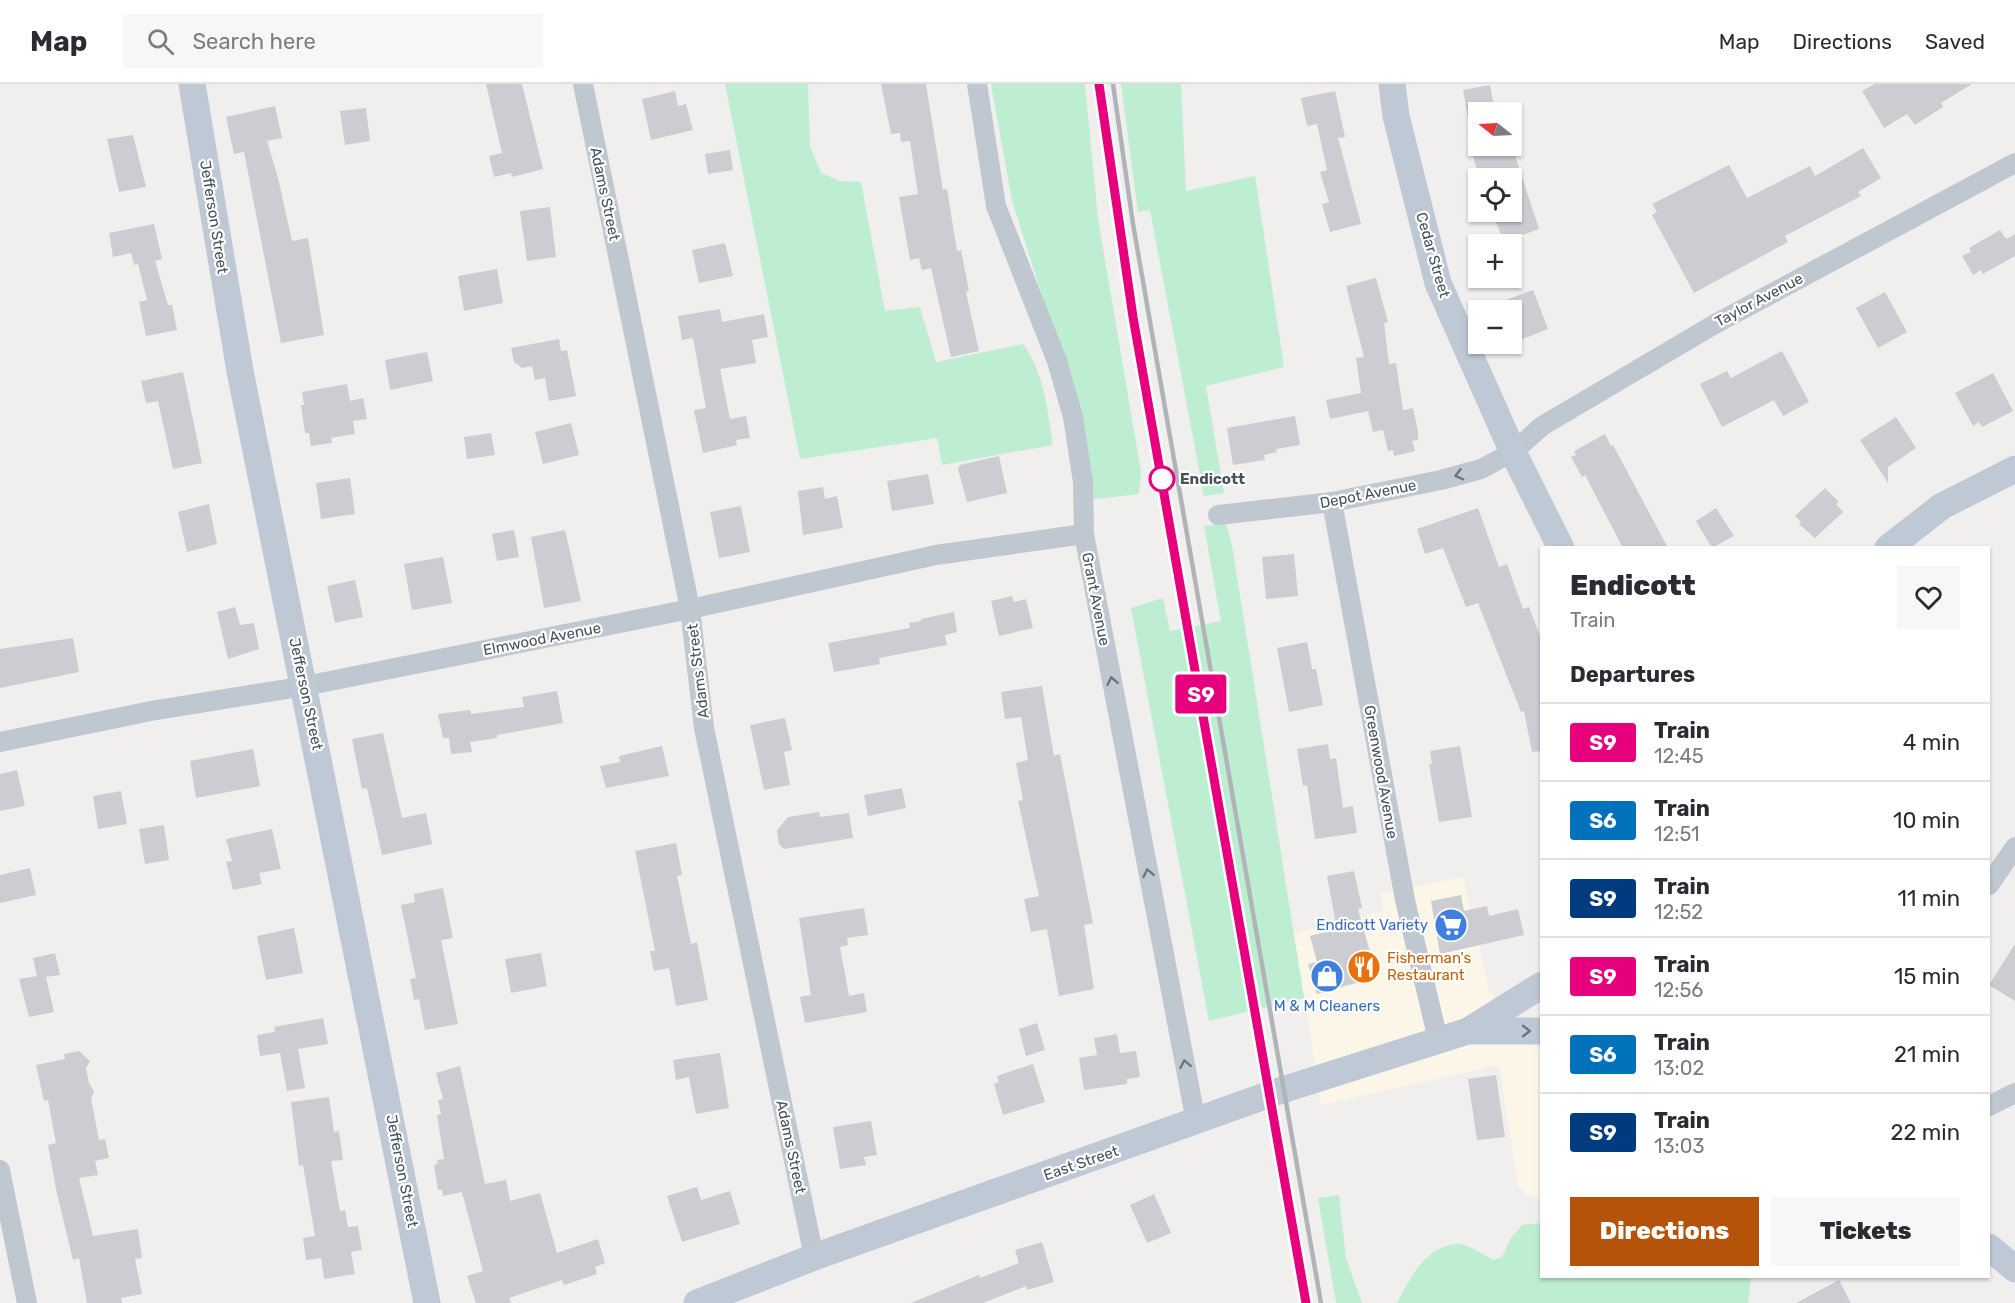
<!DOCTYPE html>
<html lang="en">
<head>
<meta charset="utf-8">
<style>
	:root { --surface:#fff; --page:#f7f7f7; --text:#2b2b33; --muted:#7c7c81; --line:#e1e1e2; --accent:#b45309 }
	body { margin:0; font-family:Rubik,sans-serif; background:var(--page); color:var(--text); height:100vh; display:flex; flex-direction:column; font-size:22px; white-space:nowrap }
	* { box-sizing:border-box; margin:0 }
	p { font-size:20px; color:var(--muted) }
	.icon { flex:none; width:33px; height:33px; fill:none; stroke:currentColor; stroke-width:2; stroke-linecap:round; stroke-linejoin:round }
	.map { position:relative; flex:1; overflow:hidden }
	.sheet { position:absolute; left:1540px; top:462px; width:450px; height:732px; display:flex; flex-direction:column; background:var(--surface); border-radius:0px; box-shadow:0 2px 4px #0004 }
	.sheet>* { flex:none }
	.badge { padding:0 12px; border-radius:4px; font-size:21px; line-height:39px }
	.needle { width:39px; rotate:288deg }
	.fabs { position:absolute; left:1468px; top:18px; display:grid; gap:12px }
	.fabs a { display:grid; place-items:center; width:54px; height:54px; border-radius:0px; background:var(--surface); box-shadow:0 2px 4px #0004; font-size:30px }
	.map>.badge { position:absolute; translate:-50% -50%; box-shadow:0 0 0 3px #fff }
	h2 { padding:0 30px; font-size:22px; line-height:54px }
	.round { display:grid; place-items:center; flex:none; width:63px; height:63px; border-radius:0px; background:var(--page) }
	.overview { display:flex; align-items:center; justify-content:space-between; height:102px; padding:0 30px }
	h1 { font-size:28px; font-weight:800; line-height:45px }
	.action { display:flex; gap:12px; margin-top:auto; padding:12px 30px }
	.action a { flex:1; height:69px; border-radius:0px; background:var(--accent); color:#fff; font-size:24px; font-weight:800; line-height:69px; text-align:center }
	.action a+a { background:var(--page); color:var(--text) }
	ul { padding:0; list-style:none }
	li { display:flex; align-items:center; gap:18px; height:78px; padding:0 30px; border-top:2px solid var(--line) }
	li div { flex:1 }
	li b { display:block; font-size:22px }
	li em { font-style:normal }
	li .badge { min-width:66px; font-weight:700; text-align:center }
	header { display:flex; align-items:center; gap:36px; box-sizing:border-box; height:84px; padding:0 30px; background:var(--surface); border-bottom:2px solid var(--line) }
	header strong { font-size:28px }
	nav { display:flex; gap:33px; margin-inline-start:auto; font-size:21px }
	.search { width:420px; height:54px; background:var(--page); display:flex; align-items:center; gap:15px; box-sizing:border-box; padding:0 21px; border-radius:0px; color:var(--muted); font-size:22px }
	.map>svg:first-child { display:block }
	.commercial { fill:#fbf6e8 }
	.green { fill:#bdeed1 }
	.building { fill:#cbcdd3 }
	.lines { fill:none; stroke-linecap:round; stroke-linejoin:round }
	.street { stroke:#bfc8d0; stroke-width:20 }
	.secondary { stroke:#bfc9d5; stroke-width:27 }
	.rail { stroke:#b0b3b8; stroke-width:4.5 }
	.oneway { stroke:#6b757e }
	.oneway2 { stroke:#6b7580 }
	.line-casing { stroke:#fff; stroke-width:14 }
	.line { stroke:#e6007e; stroke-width:9 }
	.stop-dot { fill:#fff; stroke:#e6007e; stroke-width:3 }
	.labels { text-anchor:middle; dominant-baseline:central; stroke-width:4.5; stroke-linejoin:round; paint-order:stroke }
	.street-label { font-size:15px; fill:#47515b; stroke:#fff }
	.stop-label { font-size:15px; font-weight:bold; fill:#47515b; stroke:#fff; text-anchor:start }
	.shop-label { font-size:15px; fill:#366cbe; stroke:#fff; text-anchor:end }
	.food-label { font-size:15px; fill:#c56008; stroke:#fff; text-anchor:start }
</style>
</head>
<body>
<header>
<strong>Map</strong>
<div class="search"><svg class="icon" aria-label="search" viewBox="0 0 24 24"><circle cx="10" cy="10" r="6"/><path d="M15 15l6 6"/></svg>Search here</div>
<nav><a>Map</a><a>Directions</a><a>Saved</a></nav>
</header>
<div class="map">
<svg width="2015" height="1219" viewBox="0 0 2015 1219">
	<rect width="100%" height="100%" fill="#f1eeee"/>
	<path class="commercial" d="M1463 793 1489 906 1542 969V1116L1527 1111 1518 1102 1499 981 1321 1021 1294 849 1384 827 1380 810Z"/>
	<path class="green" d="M725 0H808L810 62 821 89 840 97 861 98 885 227 920 223 936 278 1023 260C1045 290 1047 325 1053 361L942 381 937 354 800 375Z
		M991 0H1085L1098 135 1141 388 1139 410 1088 416 1090 379 1083 341 1012 117Z
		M1121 0H1181L1186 107 1255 92 1284 283 1206 302 1224 409 1204 412 1150 126 1138 128Z
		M1226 440 1232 461 1304 914 1209 937 1131 524 1163 514 1170 547 1221 537 1204 442Z
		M1339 1111 1346 1174 1362 1219H1336L1318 1114Z
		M1542 1139V1192L1751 1193 1748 1219H1397C1410 1195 1426 1160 1459 1160 1470 1161 1484 1171 1493 1176L1502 1173 1511 1154 1522 1141Z"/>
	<path class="building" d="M486 0H522L543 85 512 93 511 89 494 93 489 72 502 69Z
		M881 0H926L943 106 947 105 957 167 961 166 969 207 966 208 979 267 951 273 931 184 922 186 919 174 910 176 899 113 918 110 910 57 901 58 900 49 891 50Z
		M1875 0H1972L1941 19 1943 23 1915 41 1907 30 1884 44 1862 7Z
		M1490 1 1495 28H1479V62H1512L1539 145 1504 158 1492 128H1512V94H1479L1473 71H1475L1463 6Z
		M675 7 678 22 686 20 693 46 651 56 642 15Z
		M1335 7 1345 53 1338 54 1361 140 1330 148 1322 120 1329 118 1320 88 1327 86 1317 40 1307 42 1301 14Z
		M275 22 282 54 267 57 278 94 292 157 308 154 324 251 281 259 244 68 234 70 226 33Z
		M366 24 370 57 345 61 340 27Z
		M133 51 146 103 119 108 107 55Z
		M1863 64 1881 94 1858 108 1861 112 1785 152 1788 158 1694 209 1652 131 1657 128 1652 120 1729 81 1747 114 1810 82 1815 92Z
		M730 66 733 86 708 90 705 70Z
		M550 123 556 173 527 177 520 127Z
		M154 140 162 175 155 177 168 221H172L177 246 146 252 139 218 147 216 138 180 134 181 131 169 113 173 109 149Z
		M2000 146 2006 155 2015 150V172L1983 190 1981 186 1973 191 1962 172 1971 168 1969 164Z
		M725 159 733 192 699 199 692 166Z
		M497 185 503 219 464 227 458 192Z
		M1376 194 1388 238 1384 239 1389 280 1396 279 1403 326 1413 324 1418 347V356L1412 357 1415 367 1394 372 1393 366 1388 367 1383 346 1373 348 1368 327 1330 335 1326 316 1361 309 1356 274 1364 273 1346 202Z
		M1533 206 1548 245 1518 257 1512 241V226H1507L1503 217Z
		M1885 208 1907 248 1878 264 1856 224Z
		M720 225 722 238 764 230 768 253 752 256 756 279 720 285 730 335 746 332 750 354 736 356 737 361 703 369 694 326 706 324 693 254 682 256 678 232Z
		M559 255 561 267 567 266 576 312 549 317 545 294 535 296 532 282 522 284 514 278 511 264Z
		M1782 267 1809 318 1783 332 1774 316 1722 343 1700 300 1727 287 1731 294Z
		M427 268 433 297 390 306 385 276Z
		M183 288 202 379 173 385 158 317 146 319 141 297Z
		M1993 289 2013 327 1982 343 1979 338 1973 342 1955 309Z
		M347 300 350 317 363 314 367 335 353 337 355 350 331 354 332 359 311 362 309 349H305L301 321H304L302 308Z
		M1295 332 1300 361 1276 365 1277 368 1264 371 1265 376 1233 381 1227 344Z
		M1896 333 1916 364 1888 383V399L1860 356Z
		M571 339 579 371 543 380 535 348Z
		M491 349 495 371 467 375 464 353Z
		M1605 350 1611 362 1613 361 1668 464H1623L1585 391 1582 393 1571 373 1576 371 1574 367Z
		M999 372 1007 409 967 418 958 385 960 381Z
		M928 390 934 420 892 427 887 397Z
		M350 394 355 430 321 435 316 399Z
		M823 403 825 415 837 412 843 444 803 451 798 407Z
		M1825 404 1839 418 1836 420 1843 428 1815 454 1799 440 1801 438 1795 432Z
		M209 420 217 460 187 468 178 428Z
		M741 422 750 468 719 474 710 428Z
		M1478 424 1499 483 1507 480 1523 525 1529 523 1542 557V667L1532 668 1524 627 1521 628 1478 519 1466 523 1443 464 1425 470 1417 445Z
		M1716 424 1734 452 1712 464 1696 437Z
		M514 446 519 473 497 477 492 450Z
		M565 446 581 517 544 524 531 453Z
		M1294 470 1298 512 1266 515 1262 473Z
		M443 473 452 519 412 526 404 480Z
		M355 496 363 533 335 539 327 502Z
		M1012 512 1014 518 1026 515 1033 544 999 552 991 517Z
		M235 523 240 541 254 539 259 565 228 575 217 528Z
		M954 528 957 548 945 551 947 561 879 574 880 580 834 588 828 559 910 544 909 539 921 537V535Z
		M73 554 79 588 0 604V565Z
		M1307 558 1312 585H1316L1323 621 1289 628 1277 564Z
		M1042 602 1054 672 1060 670 1093 839 1084 841 1094 905 1059 912 1047 845 1031 848 1024 815 1039 812 1018 717 1023 716 1016 679 1028 676 1021 633 1005 635 1001 608Z
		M557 607 563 639 497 651V654L470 658 472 668 451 670 449 654H443L438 630 470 626 471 630 524 623 522 613Z
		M785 634 792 666 784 668 790 701 764 706 750 641Z
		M383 649 402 734 426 729 432 760 382 771 367 704 362 705 352 655Z
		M1328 660 1330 675 1336 674 1343 724 1353 722 1357 749 1315 755 1307 701 1303 702 1297 665Z
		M662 662 669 692 606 704 600 682 620 678 619 672Z
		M1460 662 1472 733 1439 738 1429 680H1432L1430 667Z
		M253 665 260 702 196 714 190 677Z
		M17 686 25 722 0 727V690Z
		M902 704 906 724 868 732 864 711Z
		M121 707 127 740 98 745 93 712Z
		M819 728 820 733 849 729 853 754 784 765 779 760 777 746 788 733Z
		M164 741 169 776 145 780 139 745Z
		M272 745 281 785 259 789 262 800 233 806 226 778 232 777 226 755Z
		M676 759 682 791 677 792 691 860 697 858 708 916 676 922 669 884 654 887 650 867H655L635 767Z
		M30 784 36 811 0 819V791Z
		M1354 787 1362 824 1358 825 1377 893 1317 910 1308 880 1317 878 1310 852 1337 845 1327 792Z
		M443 804 453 854 441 856 458 940 425 946 419 915 414 916 410 895 416 894 401 821 415 818 414 810Z
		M1461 811 1464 827 1487 822 1489 832 1518 825 1524 851 1440 870 1431 817Z
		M864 824 868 851 847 854 848 861 840 863 849 912 864 909 867 928 805 939 800 913 811 911 799 834Z
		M294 844 303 889 266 896 257 852Z
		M2015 860V917L1989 901Z
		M55 869 60 891 46 893 54 928 29 933 19 895 37 892 33 874Z
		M541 869 547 902 511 909 505 875Z
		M323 934 328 960 298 965 305 1004 287 1007 280 969 260 972 257 951 275 948 274 943Z
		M1037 939 1045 966 1026 972 1019 945Z
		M1117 950 1120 969 1136 967 1140 993 1127 995V1000L1084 1006 1079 974 1097 971 1094 954Z
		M79 967 90 977 86 984 89 999 94 1007 91 1015 99 1056 105 1055 109 1074 95 1077 98 1091 79 1094 93 1152 138 1145 142 1174 135 1175 142 1210 121 1214 122 1219H87L79 1174 73 1176 56 1105 48 1061 56 1059 48 1016 44 1017 36 981 65 975 64 970Z
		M720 969 729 1024 696 1030 689 993 676 996 673 976Z
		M1033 980 1045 1018 1003 1031 994 1000 999 998 997 992Z
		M460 982 485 1100 506 1096 510 1117 540 1109 557 1169 598 1155 605 1179 595 1183 597 1190 564 1201 562 1196 509 1214 511 1219H476L467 1192 483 1187 462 1108 443 1112 442 1106H438L434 1081 438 1080 437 1076 444 1075 437 1031 441 1030 438 1016 443 1015 436 989Z
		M1496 991 1505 1053 1477 1056 1468 995Z
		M329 1013 334 1048 339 1047 343 1076 331 1077 340 1127 345 1126 348 1143 358 1142 362 1166 351 1168 355 1190 324 1195 321 1174 306 1176 303 1154 315 1152 303 1081 299 1082 291 1018Z
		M871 1037 877 1071 864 1073 866 1081 840 1085 833 1043Z
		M697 1103 701 1116 730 1107 740 1140 682 1158 667 1112Z
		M1154 1110 1171 1149 1147 1159 1130 1121Z
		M1042 1158 1054 1198 1027 1206 1026 1202 983 1219H911L979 1191 980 1194 1019 1179 1015 1166Z
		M1839 1196 1851 1219H1796Z"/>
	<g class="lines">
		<path class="street" d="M583 0 690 525 704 644 814 1173
			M977 0 996 122 1057 277 1073 333 1083 398 1084 450 1196 1038
			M1332 418 1405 816 1438 956
			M1218 431 1332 418 1441 396 1481 385 1513 368 1542 342 1715 240 2015 79
			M0 658 151 627 305 602 690 525 936 471 1084 450
			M1989 801 2015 763
			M1989 1022 2015 1009
			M0 1086 27 1219"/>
		<path class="secondary" d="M192 0 240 287 427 1219
			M1392 0 1396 32 1438 199 1513 368 1561 464
			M1888 464 1942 422 2015 385
			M1468 947H1542
			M1989 1163 2015 1185
			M697 1219 814 1173 1279 1007 1468 947 1542 901"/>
		<path class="rail" d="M1099 0 1133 233 1306 1219
			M1113 0 1133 140 1321 1219"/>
	</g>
	<defs><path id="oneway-chevron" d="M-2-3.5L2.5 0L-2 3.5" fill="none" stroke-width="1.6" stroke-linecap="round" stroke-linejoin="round" transform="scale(1.5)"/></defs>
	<g class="oneway">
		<use href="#oneway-chevron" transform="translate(1459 391) rotate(165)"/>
		<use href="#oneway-chevron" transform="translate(1112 597) rotate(-101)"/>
		<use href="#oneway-chevron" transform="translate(1148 789) rotate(-101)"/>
		<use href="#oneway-chevron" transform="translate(1185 980) rotate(-101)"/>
	</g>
	<use class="oneway2" href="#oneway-chevron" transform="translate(1526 947)"/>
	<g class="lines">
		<defs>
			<path id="line" d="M1099 0 1133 233 1306 1219"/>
		</defs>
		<use href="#line" class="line-casing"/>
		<use href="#line" class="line"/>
	</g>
	<defs>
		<symbol id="supermarket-disc" viewBox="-11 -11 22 22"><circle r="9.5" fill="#3f7fe0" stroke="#fff"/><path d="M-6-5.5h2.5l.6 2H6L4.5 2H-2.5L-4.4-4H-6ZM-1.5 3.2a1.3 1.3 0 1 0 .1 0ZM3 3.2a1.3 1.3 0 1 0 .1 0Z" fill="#fff"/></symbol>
		<symbol id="restaurant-disc" viewBox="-11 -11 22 22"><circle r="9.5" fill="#e8710a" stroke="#fff"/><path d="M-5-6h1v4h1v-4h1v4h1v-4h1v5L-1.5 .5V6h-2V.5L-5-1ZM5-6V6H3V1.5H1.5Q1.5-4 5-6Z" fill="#fff"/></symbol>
		<symbol id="shop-disc" viewBox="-11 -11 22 22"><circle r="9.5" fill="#3f7fe0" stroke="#fff"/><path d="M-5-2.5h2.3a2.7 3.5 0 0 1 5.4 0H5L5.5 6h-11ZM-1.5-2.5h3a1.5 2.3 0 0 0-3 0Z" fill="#fff"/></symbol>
	</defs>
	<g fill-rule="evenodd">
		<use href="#supermarket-disc" x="1432" y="822" width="38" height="38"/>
		<use href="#restaurant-disc" x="1345" y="864" width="38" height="38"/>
		<use href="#shop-disc" x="1308" y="873" width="38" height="38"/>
	</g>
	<circle class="stop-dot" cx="1162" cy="395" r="12"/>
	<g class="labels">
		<g class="street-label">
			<text transform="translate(605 110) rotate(78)">Adams Street</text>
			<text transform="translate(214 133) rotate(81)">Jefferson Street</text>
			<text transform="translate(1433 171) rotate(74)">Cedar Street</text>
			<text transform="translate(1759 216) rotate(-28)">Taylor Avenue</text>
			<text transform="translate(1368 410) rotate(-11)">Depot Avenue</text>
			<text transform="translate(1096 515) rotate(79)">Grant Avenue</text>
			<text transform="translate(542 555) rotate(-11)">Elmwood Avenue</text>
			<text transform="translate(698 587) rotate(-97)">Adams Street</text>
			<text transform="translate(306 610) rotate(78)">Jefferson Street</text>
			<text transform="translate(1381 688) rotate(80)">Greenwood Avenue</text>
			<text transform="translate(791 1063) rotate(78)">Adams Street</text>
			<text transform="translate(1081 1079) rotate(-19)">East Street</text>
			<text transform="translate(402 1087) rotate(79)">Jefferson Street</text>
		</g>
		<g class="stop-label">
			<text x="1180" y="395">Endicott</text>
		</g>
		<g class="shop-label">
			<text x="1428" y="841">Endicott Variety</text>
			<text x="1327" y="922" text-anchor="middle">M &amp; M Cleaners</text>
		</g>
		<g class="food-label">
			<text x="1387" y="874">Fisherman's<tspan x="1387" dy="17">Restaurant</tspan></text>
		</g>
	</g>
</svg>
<div class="fabs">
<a><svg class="needle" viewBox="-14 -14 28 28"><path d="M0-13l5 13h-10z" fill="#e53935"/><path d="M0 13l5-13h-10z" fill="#7c7c81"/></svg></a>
<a><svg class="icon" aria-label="locate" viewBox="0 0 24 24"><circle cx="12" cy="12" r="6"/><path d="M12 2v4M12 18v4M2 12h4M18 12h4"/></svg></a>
<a>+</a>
<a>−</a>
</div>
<b class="badge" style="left:1201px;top:610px;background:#e6007e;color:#fff">S9</b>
<section class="sheet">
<div class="overview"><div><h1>Endicott</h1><p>Train</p></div><a class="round"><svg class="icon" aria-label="heart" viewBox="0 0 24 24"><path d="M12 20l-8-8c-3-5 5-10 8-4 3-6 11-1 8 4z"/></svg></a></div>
<h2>Departures</h2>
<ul>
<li><span class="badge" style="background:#e6007e;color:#fff">S9</span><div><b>Train</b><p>12:45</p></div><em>4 min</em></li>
<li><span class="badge" style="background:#0072bc;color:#fff">S6</span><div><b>Train</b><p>12:51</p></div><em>10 min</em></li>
<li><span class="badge" style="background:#003b80;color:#fff">S9</span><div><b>Train</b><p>12:52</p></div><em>11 min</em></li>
<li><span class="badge" style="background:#e6007e;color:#fff">S9</span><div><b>Train</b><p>12:56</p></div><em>15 min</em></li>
<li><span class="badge" style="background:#0072bc;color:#fff">S6</span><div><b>Train</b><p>13:02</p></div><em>21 min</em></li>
<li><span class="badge" style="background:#003b80;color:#fff">S9</span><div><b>Train</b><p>13:03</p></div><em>22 min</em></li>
</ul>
<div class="action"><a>Directions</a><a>Tickets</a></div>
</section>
</div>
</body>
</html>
